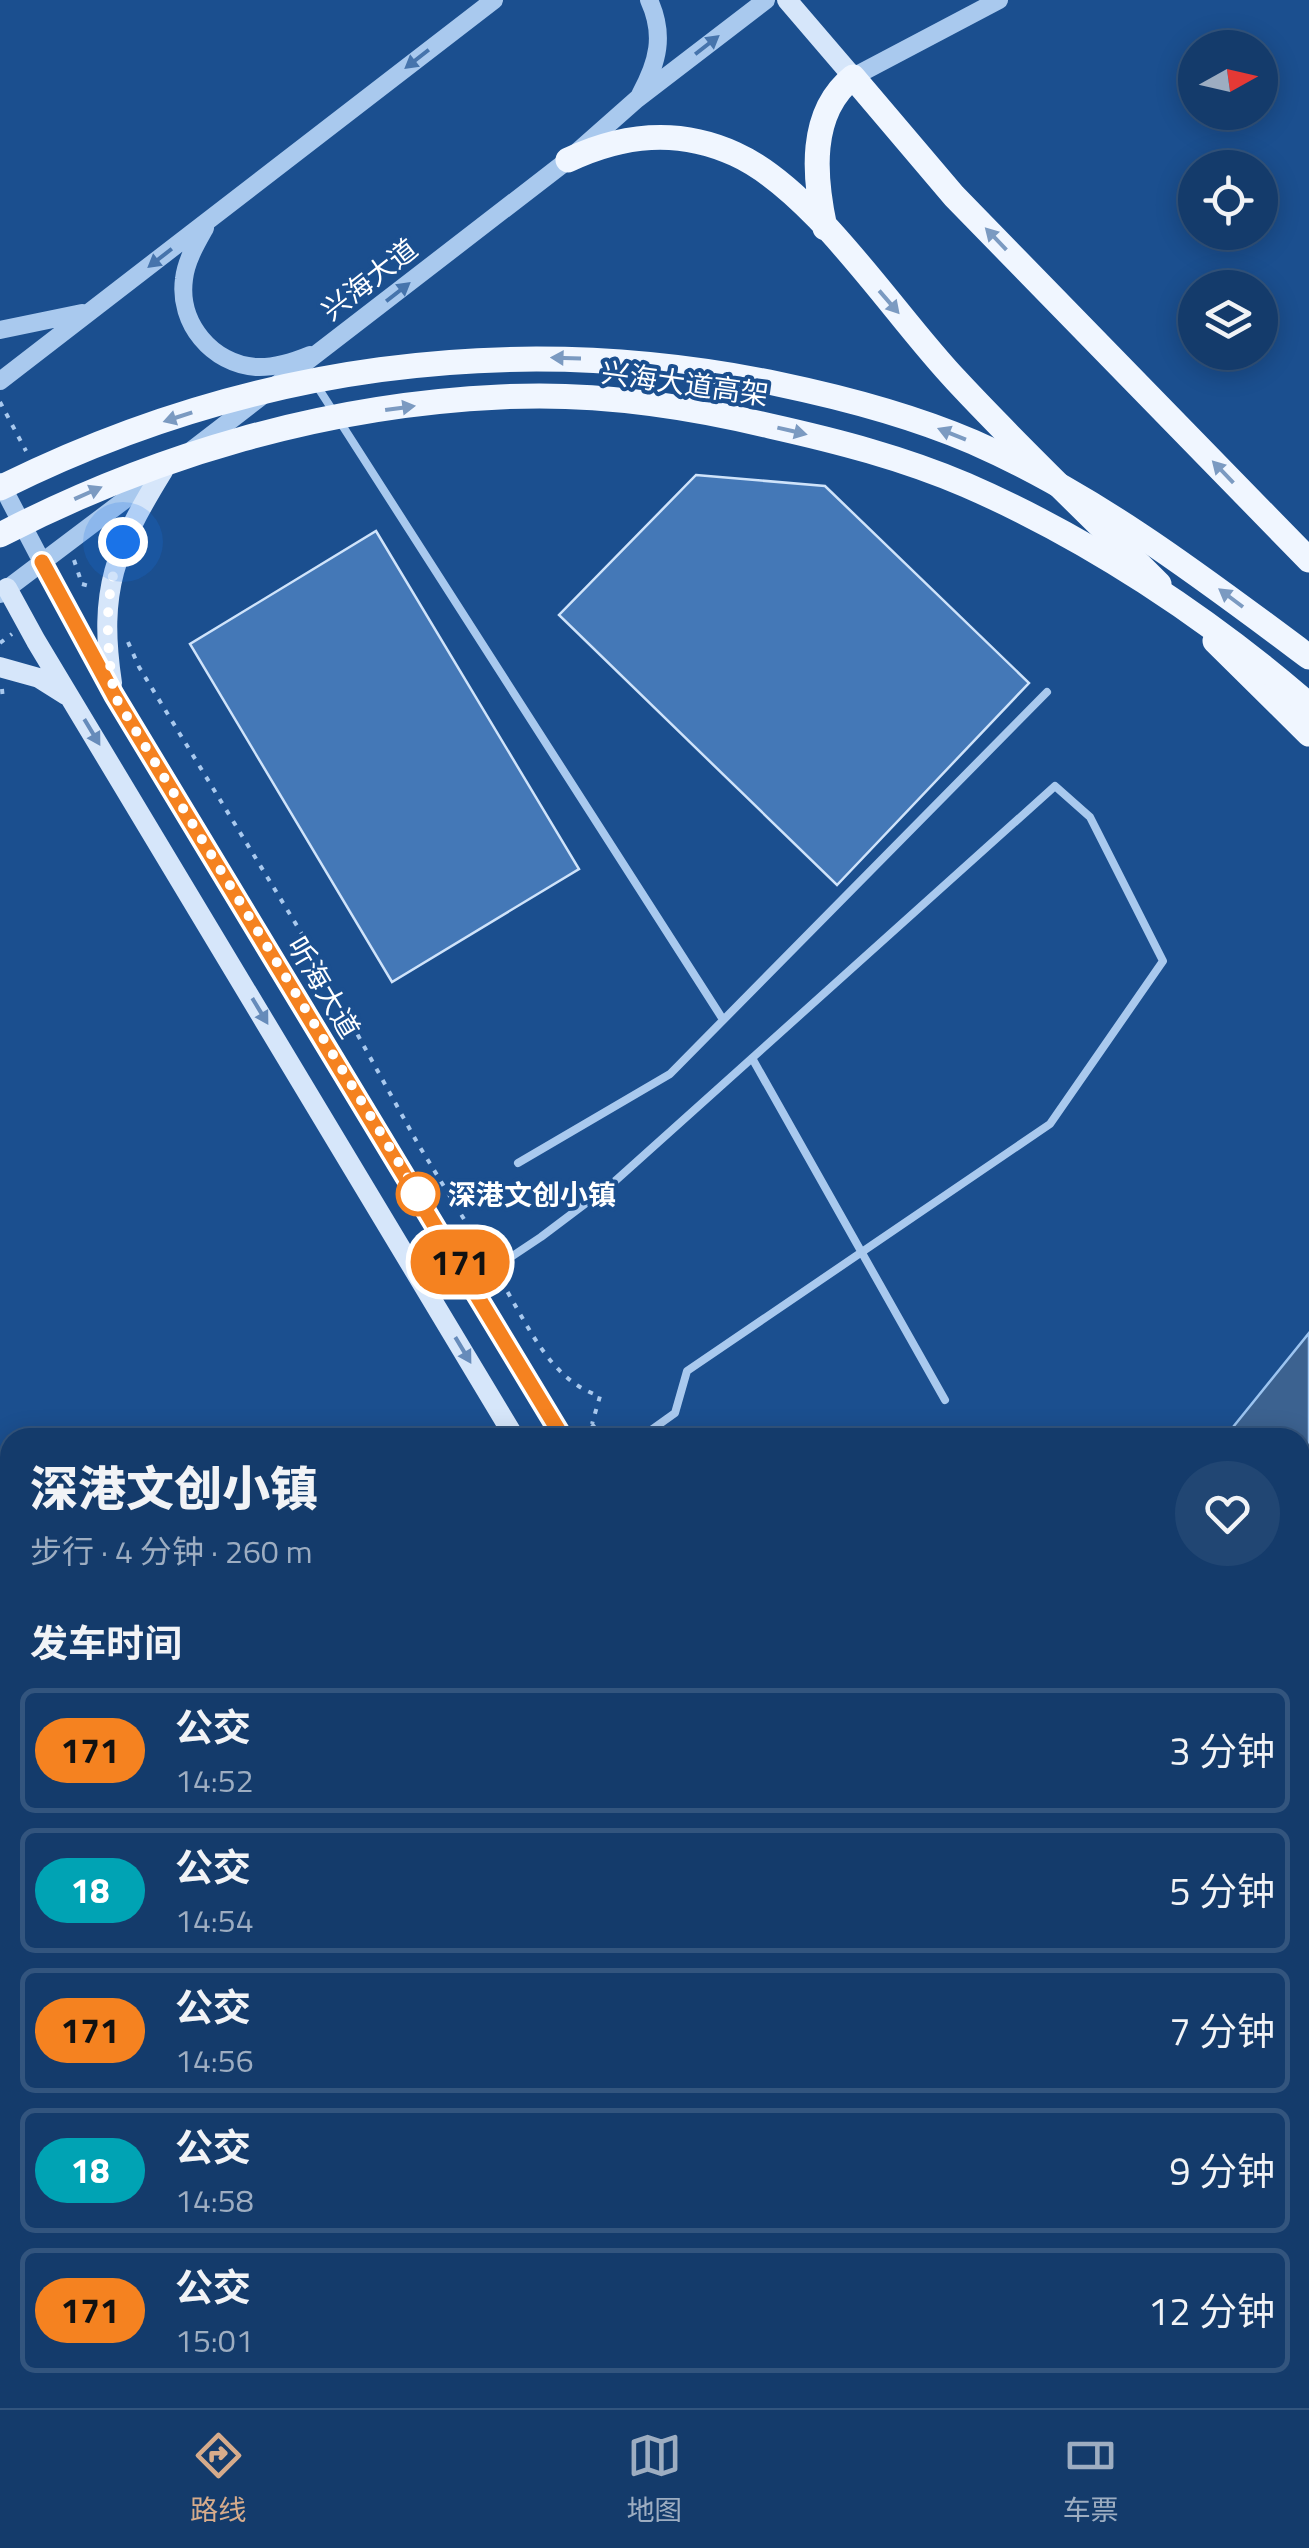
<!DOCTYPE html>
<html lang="zh">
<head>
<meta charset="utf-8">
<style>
	:root { --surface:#143b6b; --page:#214673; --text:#f1f3f6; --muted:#9dadc1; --line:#33557e; --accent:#d6ab8b }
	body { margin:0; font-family:"Titillium Web","Noto Sans SC",sans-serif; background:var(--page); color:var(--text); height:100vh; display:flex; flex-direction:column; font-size:38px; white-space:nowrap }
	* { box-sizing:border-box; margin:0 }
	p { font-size:32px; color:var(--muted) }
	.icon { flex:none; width:55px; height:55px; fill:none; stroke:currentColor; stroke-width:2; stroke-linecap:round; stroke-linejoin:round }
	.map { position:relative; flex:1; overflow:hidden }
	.details { position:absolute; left:0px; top:1428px; width:1310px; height:982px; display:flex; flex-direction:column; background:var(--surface); border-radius:30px 30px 0 0; box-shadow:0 5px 25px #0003,0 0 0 2px var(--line) }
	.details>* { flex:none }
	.badge { padding:0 20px; border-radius:32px; font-size:35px; line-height:65px }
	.needle { width:65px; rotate:82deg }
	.controls { position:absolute; left:1178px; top:30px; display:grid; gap:20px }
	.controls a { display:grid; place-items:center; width:100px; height:100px; border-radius:50%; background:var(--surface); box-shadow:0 5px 25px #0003,0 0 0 2px var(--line); font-size:50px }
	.you { position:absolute; width:50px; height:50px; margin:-25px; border:8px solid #fff; border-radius:50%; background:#1a73e8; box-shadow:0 0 0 15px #1a73e833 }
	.map>.badge { position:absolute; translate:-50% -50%; box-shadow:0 0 0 5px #fff }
	h2 { padding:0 30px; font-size:38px; line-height:90px }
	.round { display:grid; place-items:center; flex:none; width:105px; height:105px; border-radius:52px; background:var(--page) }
	.headline { display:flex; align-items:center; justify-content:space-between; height:170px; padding:0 30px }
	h1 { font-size:48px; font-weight:800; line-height:75px }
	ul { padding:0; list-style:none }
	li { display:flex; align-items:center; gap:30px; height:125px; margin:0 20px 15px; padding:0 10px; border:5px solid var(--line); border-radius:15px }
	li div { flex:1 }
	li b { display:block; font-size:38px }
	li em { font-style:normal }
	li .badge { min-width:110px; font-weight:700; text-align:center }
	.dock { display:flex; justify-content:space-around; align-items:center; height:140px; border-top:2px solid var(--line); background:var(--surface); font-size:28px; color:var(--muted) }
	.dock a { display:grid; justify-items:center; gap:5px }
	.dock .selected { color:var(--accent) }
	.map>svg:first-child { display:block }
	.water { fill:#3c6290; stroke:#9cc4f0; stroke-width:2.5 }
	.building { fill:#4478b7; stroke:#cfe3fa; stroke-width:2.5 }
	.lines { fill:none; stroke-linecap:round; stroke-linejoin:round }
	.path { stroke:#a9c9ee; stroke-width:4; stroke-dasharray:5 8; stroke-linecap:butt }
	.service { stroke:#a9c9ee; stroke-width:8 }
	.tertiary { stroke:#a9c9ee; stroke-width:18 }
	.secondary { stroke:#d6e6fa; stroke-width:20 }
	.primary { stroke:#f0f6ff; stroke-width:25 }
	.primary-bridge { stroke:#f0f6ff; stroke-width:25 }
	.oneway { fill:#4674ac }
	.oneway2 { fill:#7b9ac1 }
	.oneway3 { fill:#668bba }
	.line-casing { stroke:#fff; stroke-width:22 }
	.line { stroke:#f58220; stroke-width:15 }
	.walk { stroke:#fff; stroke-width:10; stroke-dasharray:0 18 }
	.stop-dot { fill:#fff; stroke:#f58220; stroke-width:5 }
	.labels { text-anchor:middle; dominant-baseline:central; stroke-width:8; stroke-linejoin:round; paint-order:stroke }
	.street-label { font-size:28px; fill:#fff; stroke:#1b4f8f }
	.stop-label { font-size:28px; font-weight:bold; fill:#fff; stroke:#1b4f8f; text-anchor:start }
</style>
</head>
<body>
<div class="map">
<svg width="1309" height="2408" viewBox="0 0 1309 2408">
	<rect width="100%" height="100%" fill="#1b4f8f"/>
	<path class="water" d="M1309 1333V1581L1300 1590V1438L1225 1437Z
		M372 2400H531L525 2408H366Z"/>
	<path class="building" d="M696 475 825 486 1029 683 837 885 559 615Z
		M376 531 579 869 392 982 190 644Z
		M8 2070 10 2112 8 2110 0 2118V2078Z
		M58 2400H91L85 2408H52Z"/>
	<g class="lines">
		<path class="path" d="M0 402 26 451
			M74 560 82 584
			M82 584 93 587
			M128 642 139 667 302 934 418 1144 489 1260
			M0 643 12 634
			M2 689 3 700
			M501 1281C527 1323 550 1381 600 1396L592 1424
			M592 1424 603 1438
			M1300 2301 1309 2309
			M1252 2400 1262 2408"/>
		<path class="service" d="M317 386 722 1018
			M752 1058 945 1400
			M518 1163 670 1074 1047 692
			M472 1283 541 1237 614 1182 1055 786 1090 817 1163 961 1050 1124 687 1371 675 1413 640 1438"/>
		<path class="tertiary" d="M853 77 999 0
			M640 95C658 62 665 35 649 0
			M205 228C196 244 186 261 184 279 178 323 212 364 256 367 275 368 293 362 310 355
			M0 330 82 313
			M0 381 494 0
			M192 450 568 160 637 99 766 0
			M0 482 42 562
			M0 594 159 474
			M1300 1969 1309 1957
			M0 1997 10 1988
			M1300 2043 1309 2031
			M956 2408 963 2400
			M1018 2408 1025 2400"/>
		<path class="secondary" d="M787 0 853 77
			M42 562 114 695 563 1438
			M7 588 36 641 515 1438
			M0 667 39 678 66 695
			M112 683C98 590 115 549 163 471
			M1300 2333 1309 2340
			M1300 2396 1309 2403"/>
		<path class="primary" d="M568 160C623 134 678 128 735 154 815 190 894 315 956 380 1021 450 1091 516 1159 584
			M825 228C814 177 808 113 853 77L954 196 1309 560
			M1215 641 1309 734"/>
		<path class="primary-bridge" d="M0 488C245 366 510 329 778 384 845 398 910 415 973 442 1096 496 1202 577 1309 657
			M0 535C154 455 326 405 500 397 590 392 683 405 770 426 837 441 903 458 966 485 1088 538 1209 618 1309 705"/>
	</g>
	<defs><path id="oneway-solid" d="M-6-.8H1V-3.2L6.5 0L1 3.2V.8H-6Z" transform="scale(2.5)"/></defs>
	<g class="oneway">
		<use href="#oneway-solid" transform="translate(707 45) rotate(-38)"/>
		<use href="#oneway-solid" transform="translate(417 59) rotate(142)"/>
		<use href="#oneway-solid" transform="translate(160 258) rotate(142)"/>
		<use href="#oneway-solid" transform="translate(398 292) rotate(-38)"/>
	</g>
	<g class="oneway2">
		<use href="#oneway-solid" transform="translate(996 239) rotate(-134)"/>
		<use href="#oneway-solid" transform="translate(889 302) rotate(49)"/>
		<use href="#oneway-solid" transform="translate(566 358) rotate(-178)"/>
		<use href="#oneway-solid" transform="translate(400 408) rotate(-8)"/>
		<use href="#oneway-solid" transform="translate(178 417) rotate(162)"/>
		<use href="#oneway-solid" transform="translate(792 431) rotate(13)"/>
		<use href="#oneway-solid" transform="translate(952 434) rotate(-158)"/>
		<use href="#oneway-solid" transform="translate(1223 472) rotate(-134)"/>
		<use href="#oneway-solid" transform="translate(88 493) rotate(-24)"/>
		<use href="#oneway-solid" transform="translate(1231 598) rotate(-143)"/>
	</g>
	<g class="oneway3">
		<use href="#oneway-solid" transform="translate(92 732) rotate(59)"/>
		<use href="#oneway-solid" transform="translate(260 1011) rotate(59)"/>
		<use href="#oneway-solid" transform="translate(463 1350) rotate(59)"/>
	</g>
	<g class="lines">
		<defs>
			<path id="line" d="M42 562 114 695 563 1438"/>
		</defs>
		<use href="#line" class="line-casing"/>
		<use href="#line" class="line"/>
		<path class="walk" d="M123 542C103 595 106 640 114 695L418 1194"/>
	</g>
	<circle class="stop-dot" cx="418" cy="1194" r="20"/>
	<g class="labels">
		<g class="street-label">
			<text transform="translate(369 279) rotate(-38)">兴海大道</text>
			<text transform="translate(685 383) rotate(8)">兴海大道高架</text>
			<text transform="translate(324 987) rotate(59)">听海大道</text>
		</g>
		<g class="stop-label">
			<text x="448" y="1194">深港文创小镇</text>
		</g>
	</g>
</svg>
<div class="controls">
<a><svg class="needle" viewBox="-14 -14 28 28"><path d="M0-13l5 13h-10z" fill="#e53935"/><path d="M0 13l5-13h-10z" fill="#9dadc1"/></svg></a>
<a><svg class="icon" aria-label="locate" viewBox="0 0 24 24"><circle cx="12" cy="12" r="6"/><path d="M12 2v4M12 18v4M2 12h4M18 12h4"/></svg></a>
<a><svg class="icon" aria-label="layers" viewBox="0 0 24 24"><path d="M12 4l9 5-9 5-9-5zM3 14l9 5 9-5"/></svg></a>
</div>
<div class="you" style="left:123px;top:542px"></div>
<b class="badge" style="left:460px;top:1262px;background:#f58220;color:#111">171</b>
<section class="details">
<div class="headline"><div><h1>深港文创小镇</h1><p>步行 · 4 分钟 · 260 m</p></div><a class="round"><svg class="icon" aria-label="heart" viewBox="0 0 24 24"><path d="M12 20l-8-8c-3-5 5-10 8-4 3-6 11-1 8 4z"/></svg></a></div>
<h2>发车时间</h2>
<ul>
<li><span class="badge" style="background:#f58220;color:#111">171</span><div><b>公交</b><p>14:52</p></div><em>3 分钟</em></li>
<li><span class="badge" style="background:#00a3b4;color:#fff">18</span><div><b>公交</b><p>14:54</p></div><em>5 分钟</em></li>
<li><span class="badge" style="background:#f58220;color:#111">171</span><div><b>公交</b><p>14:56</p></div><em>7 分钟</em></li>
<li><span class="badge" style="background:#00a3b4;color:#fff">18</span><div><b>公交</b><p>14:58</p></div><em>9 分钟</em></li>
<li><span class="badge" style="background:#f58220;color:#111">171</span><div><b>公交</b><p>15:01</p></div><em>12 分钟</em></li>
</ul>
</section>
</div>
<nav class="dock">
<a class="selected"><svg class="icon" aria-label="directions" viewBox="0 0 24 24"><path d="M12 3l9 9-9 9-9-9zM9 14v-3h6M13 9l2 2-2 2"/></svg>路线</a>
<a><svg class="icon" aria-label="map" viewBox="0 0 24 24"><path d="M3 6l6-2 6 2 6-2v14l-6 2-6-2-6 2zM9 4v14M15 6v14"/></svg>地图</a>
<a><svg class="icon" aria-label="tickets" viewBox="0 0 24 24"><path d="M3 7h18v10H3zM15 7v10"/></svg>车票</a>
</nav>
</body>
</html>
